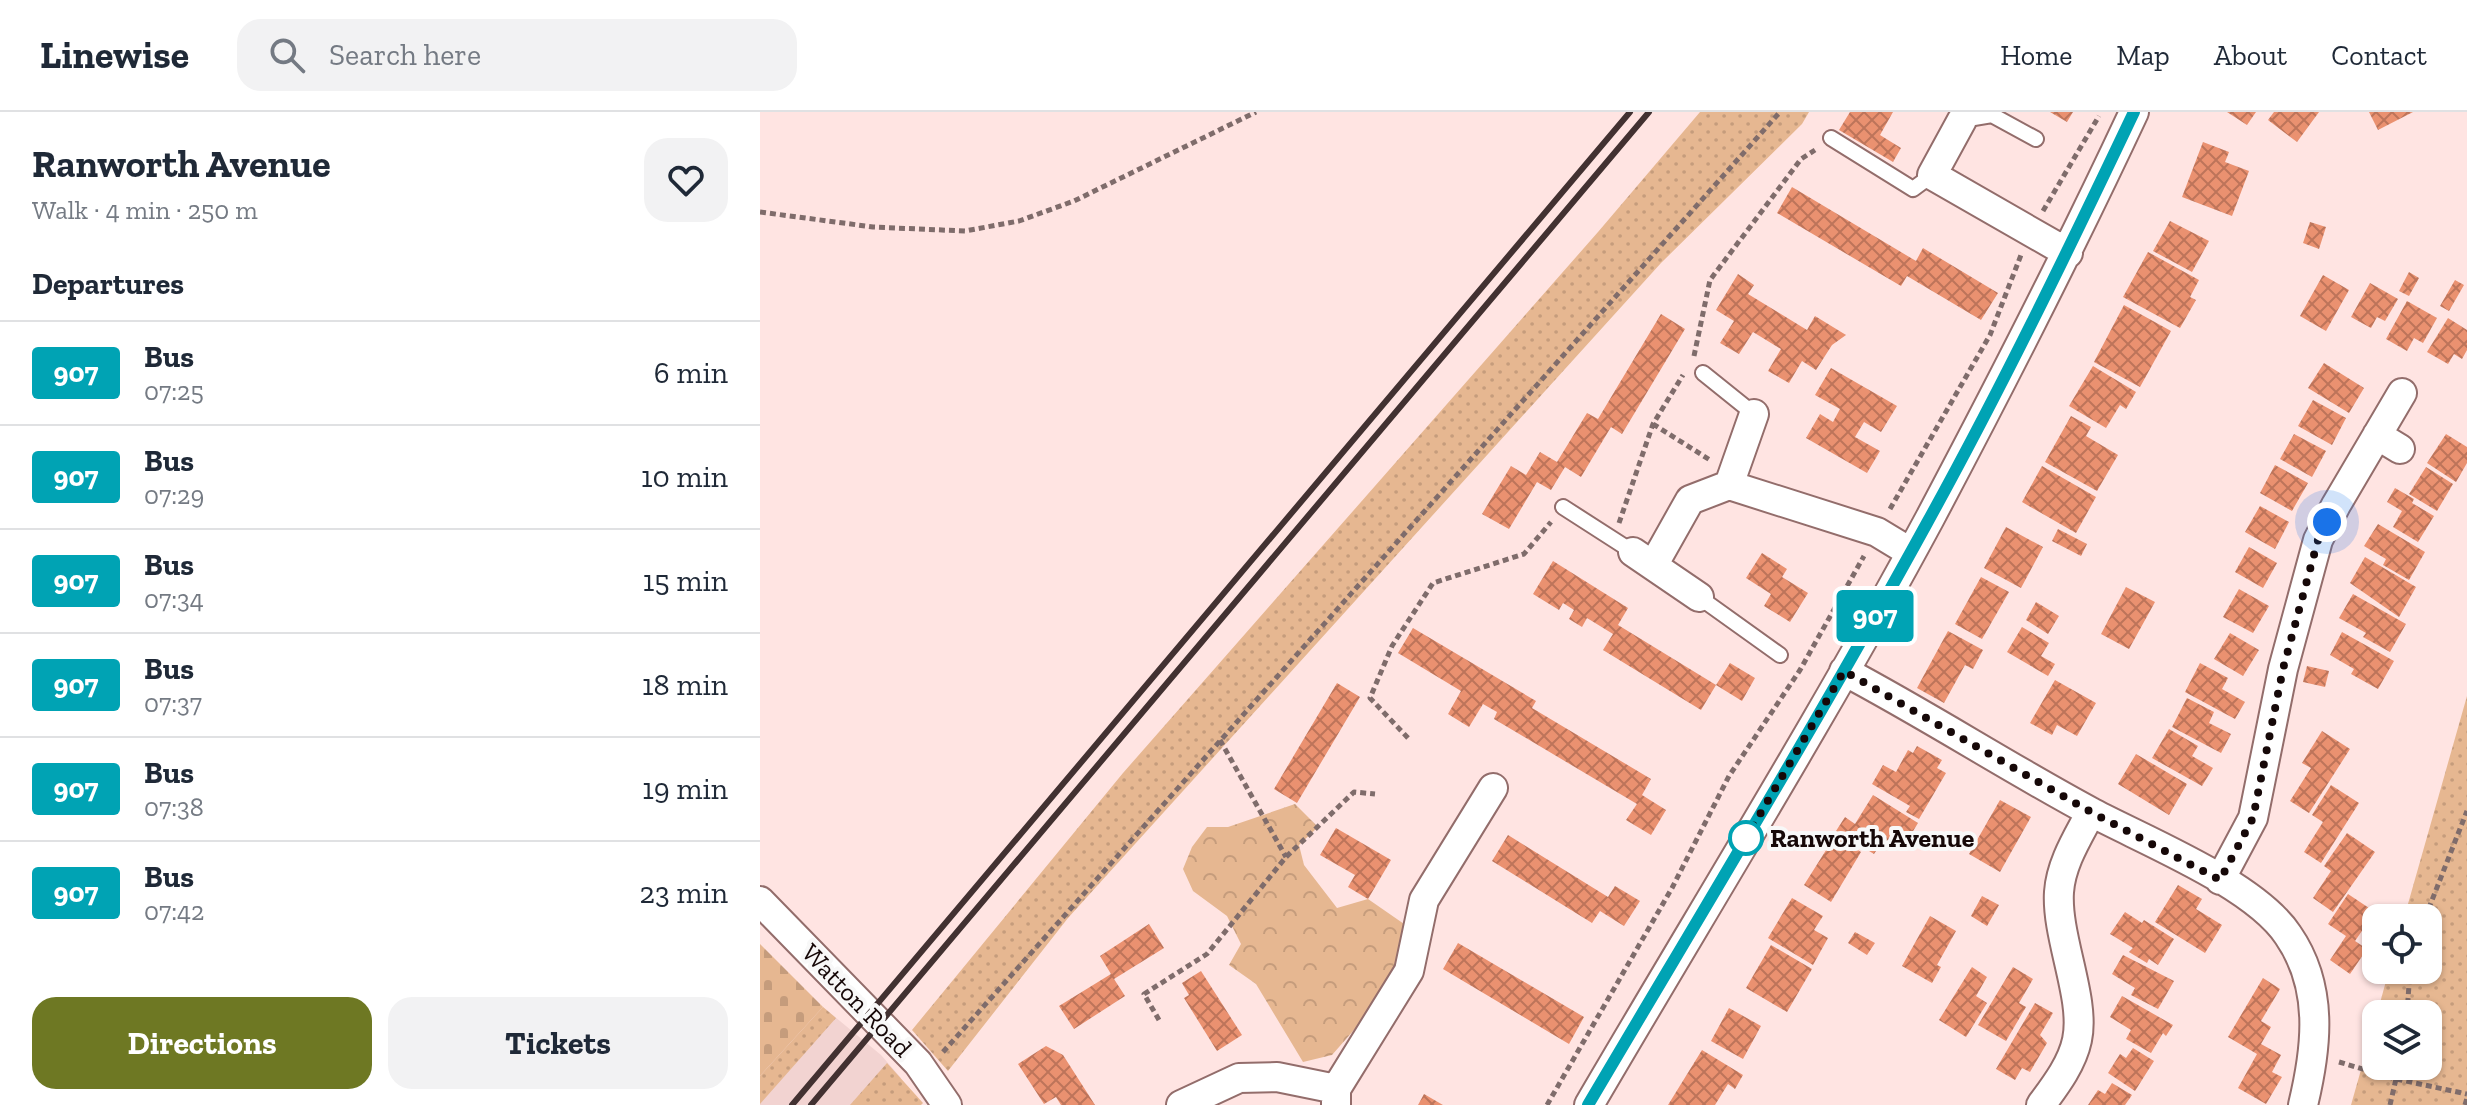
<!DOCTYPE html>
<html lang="en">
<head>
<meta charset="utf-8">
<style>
	:root { --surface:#fff; --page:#f2f2f3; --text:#1f2937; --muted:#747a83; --line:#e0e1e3; --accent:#6e7823 }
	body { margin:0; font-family:"Zilla Slab",serif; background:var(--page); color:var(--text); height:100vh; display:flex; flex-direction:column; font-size:30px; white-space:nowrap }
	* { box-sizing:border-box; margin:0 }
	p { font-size:26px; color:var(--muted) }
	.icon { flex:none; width:44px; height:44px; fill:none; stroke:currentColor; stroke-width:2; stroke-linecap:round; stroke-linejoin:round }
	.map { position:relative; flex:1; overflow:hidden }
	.details { display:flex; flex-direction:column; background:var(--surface); width:760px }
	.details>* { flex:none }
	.badge { padding:0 16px; border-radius:6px; font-size:28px; line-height:52px }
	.tools { position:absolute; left:1602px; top:792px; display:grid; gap:16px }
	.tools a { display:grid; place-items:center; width:80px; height:80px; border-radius:16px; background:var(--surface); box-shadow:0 2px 6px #0004; font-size:40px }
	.you { position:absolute; width:40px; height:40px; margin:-20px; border:6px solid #fff; border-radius:50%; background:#1a73e8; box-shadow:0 0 0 12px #1a73e833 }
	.map>.badge { position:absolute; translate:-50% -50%; box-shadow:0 0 0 4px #fff }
	h2 { padding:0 32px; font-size:30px; line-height:72px }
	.round { display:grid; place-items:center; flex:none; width:84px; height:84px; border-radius:24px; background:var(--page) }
	.overview { display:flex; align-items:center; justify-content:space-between; height:136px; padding:0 32px }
	h1 { font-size:38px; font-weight:700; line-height:60px }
	.primary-button { display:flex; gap:16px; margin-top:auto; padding:16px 32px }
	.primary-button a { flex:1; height:92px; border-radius:24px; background:var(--accent); color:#fff; font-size:32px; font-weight:700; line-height:92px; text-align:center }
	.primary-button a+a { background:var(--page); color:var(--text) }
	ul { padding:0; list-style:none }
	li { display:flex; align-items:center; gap:24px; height:104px; padding:0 32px; border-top:2px solid var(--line) }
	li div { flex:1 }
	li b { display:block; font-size:30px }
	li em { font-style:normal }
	li .badge { min-width:88px; font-weight:700; text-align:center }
	header { display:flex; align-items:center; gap:48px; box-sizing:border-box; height:112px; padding:0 40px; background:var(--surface); border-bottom:2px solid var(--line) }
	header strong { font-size:38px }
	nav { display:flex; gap:44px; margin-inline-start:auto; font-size:28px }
	.search { width:560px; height:72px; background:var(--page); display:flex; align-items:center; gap:20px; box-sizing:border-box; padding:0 28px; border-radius:24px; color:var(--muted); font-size:30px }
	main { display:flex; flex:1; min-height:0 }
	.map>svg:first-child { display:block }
	.built { fill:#f2d3d1 }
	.grass { fill:url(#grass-dots) }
	.cemetery { fill:url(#cemetery-stones) }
	.park { fill:url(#park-crowns) }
	.building { fill:url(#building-cross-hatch) }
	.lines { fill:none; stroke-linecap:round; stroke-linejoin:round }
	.lane-casing { stroke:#936d6b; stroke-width:18 }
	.street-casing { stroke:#936d6b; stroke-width:32 }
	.path { stroke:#7f6c6b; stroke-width:5; stroke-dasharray:6 4; stroke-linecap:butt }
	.lane { stroke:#fff; stroke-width:14 }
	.street { stroke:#fff; stroke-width:28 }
	.rail { stroke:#423131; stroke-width:6 }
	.line-casing { stroke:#fff; stroke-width:18 }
	.line { stroke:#00a3b4; stroke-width:12 }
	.walk { stroke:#160808; stroke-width:8; stroke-dasharray:0 14.4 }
	.stop-dot { fill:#fff; stroke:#00a3b4; stroke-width:4 }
	.labels { text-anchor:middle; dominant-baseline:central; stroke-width:8; stroke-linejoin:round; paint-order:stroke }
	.stop-label { font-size:26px; font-weight:bold; fill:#160808; stroke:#f8f8f8; text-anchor:start }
	.street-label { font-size:26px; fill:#160808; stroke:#f8f8f8 }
</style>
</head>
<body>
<header>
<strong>Linewise</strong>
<div class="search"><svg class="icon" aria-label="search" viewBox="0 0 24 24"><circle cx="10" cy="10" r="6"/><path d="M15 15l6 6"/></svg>Search here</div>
<nav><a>Home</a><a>Map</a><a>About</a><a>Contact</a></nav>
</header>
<main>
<section class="details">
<div class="overview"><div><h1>Ranworth Avenue</h1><p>Walk · 4 min · 250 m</p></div><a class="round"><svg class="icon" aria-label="heart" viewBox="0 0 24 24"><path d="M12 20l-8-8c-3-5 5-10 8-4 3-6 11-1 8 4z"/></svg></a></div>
<h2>Departures</h2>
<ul>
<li><span class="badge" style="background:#00a3b4;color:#fff">907</span><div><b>Bus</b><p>07:25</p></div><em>6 min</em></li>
<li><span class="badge" style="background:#00a3b4;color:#fff">907</span><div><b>Bus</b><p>07:29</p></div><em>10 min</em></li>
<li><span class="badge" style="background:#00a3b4;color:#fff">907</span><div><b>Bus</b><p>07:34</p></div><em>15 min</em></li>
<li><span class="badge" style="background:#00a3b4;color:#fff">907</span><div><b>Bus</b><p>07:37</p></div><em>18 min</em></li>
<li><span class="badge" style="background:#00a3b4;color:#fff">907</span><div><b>Bus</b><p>07:38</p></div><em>19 min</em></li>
<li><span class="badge" style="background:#00a3b4;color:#fff">907</span><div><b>Bus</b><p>07:42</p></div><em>23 min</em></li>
</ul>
<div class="primary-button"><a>Directions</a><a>Tickets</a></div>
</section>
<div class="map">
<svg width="1707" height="993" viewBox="0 0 1707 993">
	<defs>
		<pattern id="grass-dots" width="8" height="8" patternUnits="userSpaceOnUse" patternTransform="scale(2)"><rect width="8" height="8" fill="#e6b791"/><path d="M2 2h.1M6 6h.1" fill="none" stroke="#c59c7c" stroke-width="1.8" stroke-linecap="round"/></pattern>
		<pattern id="cemetery-stones" width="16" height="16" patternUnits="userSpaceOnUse" patternTransform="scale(2)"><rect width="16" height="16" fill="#e6b791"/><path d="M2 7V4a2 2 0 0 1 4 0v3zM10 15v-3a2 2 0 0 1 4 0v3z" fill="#c59c7c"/></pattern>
		<pattern id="park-crowns" width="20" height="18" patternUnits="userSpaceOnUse" patternTransform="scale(2)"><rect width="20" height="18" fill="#e6b791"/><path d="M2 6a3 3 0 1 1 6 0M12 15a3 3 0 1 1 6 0" fill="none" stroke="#c59c7c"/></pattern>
		<pattern id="building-cross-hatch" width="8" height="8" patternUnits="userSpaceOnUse" patternTransform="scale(2)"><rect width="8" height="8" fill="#ea9170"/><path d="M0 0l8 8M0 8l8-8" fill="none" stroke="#bd745a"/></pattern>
	</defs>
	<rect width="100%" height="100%" fill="#ffe4e2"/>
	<path class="built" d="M63 895 121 943 141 966 118 993H0V964Z"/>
	<path class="grass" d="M940 0H1049L1042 12 901 151 308 806 188 959 152 918 363 661 838 120Z
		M1707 584V993H1591L1616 905V954H1668V902H1617L1629 858H1668V806H1644Z
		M63 895 76 906 0 992V964Z
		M127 951 163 991 161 993H90Z"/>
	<path class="cemetery" d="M0 832 63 895 0 964Z"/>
	<path class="park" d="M535 692 558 715 539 733 544 753 577 796 608 787 647 814 643 840 632 864 608 902 572 943 543 950 496 872 469 853 481 832 467 804 433 779 423 757 432 735 447 715H468Z"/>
	<path class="building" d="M1090 0H1133L1120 23 1141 36 1133 50 1079 18Z
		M1290 0H1313L1307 10Z
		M1467 0H1496L1487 13Z
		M1514 0H1559L1537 30 1508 8Z
		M1609 0H1653L1618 18Z
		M1443 30 1469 40 1465 50 1489 59 1472 104 1422 85Z
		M1032 75 1156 149 1163 136 1238 181 1221 208 1147 164 1141 174 1017 101Z
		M1410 109 1449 129 1432 160 1393 139Z
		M1550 110 1566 115 1559 137 1543 131Z
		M1388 140 1439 168 1430 185 1436 188 1420 216 1363 185Z
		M1649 160 1659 166 1649 184 1639 179Z
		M978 162 994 173 988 182 1047 218 1055 204 1086 223 1072 233 1056 258 1042 249 1029 271 1008 259 1021 237 993 220 979 242 960 231 974 209 956 198Z
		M1563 163 1589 178 1566 219 1540 204Z
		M1695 168 1704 173 1689 199 1680 194Z
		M1610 171 1638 187 1625 209 1617 205 1611 216 1591 205Z
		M1647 189 1677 206 1663 231 1654 226 1647 239 1626 227Z
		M1364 193 1411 219 1380 275 1334 250Z
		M901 202 925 217 862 322 851 315 821 365 805 355 791 378 777 370 749 417 722 402 751 354 766 363 780 340 797 350 827 301 838 307Z
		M1688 206 1707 218V238L1702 247 1694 242 1688 252 1667 240Z
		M1564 251 1604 276 1589 301 1548 276Z
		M1333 254 1376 280 1366 297 1360 293 1346 316 1309 294Z
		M1071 256 1137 294 1121 320 1104 310 1095 325 1120 339 1107 361 1046 326 1060 302 1073 310 1080 297 1055 283Z
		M1553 288 1586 306 1572 333 1538 314Z
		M1311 304 1331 315 1326 324 1358 343 1337 379 1285 350Z
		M1534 322 1566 339 1552 365 1520 347Z
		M1686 322 1707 335V351L1696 370 1667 351Z
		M1515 353 1548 371 1532 399 1500 381Z
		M1282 354 1336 385 1316 421 1262 390Z
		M1666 355 1693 372 1677 399 1649 382Z
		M1635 376 1654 387 1652 391 1674 404 1658 430 1633 415 1642 399 1627 390Z
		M1500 394 1529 410 1515 437 1485 420Z
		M1618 412 1665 440 1649 468 1623 453 1626 447 1604 434Z
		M1246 415 1283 435 1261 476 1224 456Z
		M1298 417 1327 432 1321 444 1292 429Z
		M1489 435 1517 451 1503 476 1475 460Z
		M1002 441 1027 457 1022 465 1048 481 1030 510 1004 494 1011 482 986 466Z
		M1605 445 1656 475 1639 505 1590 471Z
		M793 449 868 496 858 513 956 573 970 551 995 566 982 589 956 573 941 598 843 538 853 522 827 506 822 515 809 507 814 498 803 491 799 498 773 482Z
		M1221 465 1249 480 1222 527 1195 512Z
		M1366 475 1395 490 1369 537 1341 522Z
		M1479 477 1509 494 1493 521 1463 505Z
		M1593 482 1646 512 1630 540 1603 525 1606 521 1579 506Z
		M1276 490 1299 504 1288 522 1266 508Z
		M1262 515 1289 531 1281 544 1295 552 1288 564 1247 540Z
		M653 516 776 589 772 596 891 667 882 683 906 698 891 723 866 708 877 692 734 607 737 600 723 592 709 615 688 602 701 579 638 541Z
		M1188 519 1223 538 1213 557 1205 553 1184 591 1157 576Z
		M1582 520 1634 549 1618 577 1591 562 1594 557 1570 543Z
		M1470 521 1499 538 1483 564 1454 547Z
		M1440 551 1468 566 1462 577 1485 590 1475 607 1425 580Z
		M1547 554 1569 559 1565 575 1543 570Z
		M1295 568 1336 591 1317 624 1297 613 1292 623 1270 611Z
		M577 571 600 585 537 691 514 677Z
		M1427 586 1454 600 1449 611 1471 622 1461 641 1412 615Z
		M1409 617 1438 634 1432 644 1453 656 1442 674 1392 646Z
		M1562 619 1590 637 1549 701 1530 689 1551 656 1542 651Z
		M1157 634 1182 648 1177 656 1186 661 1159 707 1146 700 1150 694 1112 672 1123 653 1136 660 1148 638 1153 641Z
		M1376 642 1427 672 1409 703 1358 672Z
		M1571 673 1599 691 1561 751 1544 740 1563 710 1552 703Z
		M1113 683 1158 711 1147 729 1137 723 1129 735 1122 730 1114 742 1076 719 1085 705 1095 712Z
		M1240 688 1271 705 1240 760 1209 742Z
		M576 716 631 748 608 787 588 775 595 763 560 743Z
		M1587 721 1615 740 1573 800 1553 786 1571 759 1564 754Z
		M748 723 848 785 855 774 880 789 864 814 840 799 832 811 732 749Z
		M1075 724 1101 740 1071 790 1044 773Z
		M1418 773 1442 787 1436 797 1462 813 1445 841 1395 810Z
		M1588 782 1615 800 1595 829 1607 837 1590 862 1570 848 1586 824 1568 812Z
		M1222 784 1239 793 1227 814 1211 804Z
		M1032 786 1063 804 1054 818 1068 826 1053 853 1008 826Z
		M1365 800 1382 811 1384 808 1414 827 1398 853 1389 847 1387 851 1369 840 1373 836 1350 822Z
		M1170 804 1196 819 1177 853 1181 855 1172 871 1142 854Z
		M389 812 404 836 354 867 365 884 314 917 299 894 351 862 340 844Z
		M1095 820 1115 831 1107 843 1088 831Z
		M698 831 824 905 809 932 683 857Z
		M1011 833 1052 857 1027 900 986 876Z
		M1363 843 1414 869 1398 897 1371 883 1375 876 1352 862Z
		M1212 855 1227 865 1216 884 1227 891 1206 925 1179 908Z
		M1253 855 1273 867 1259 891 1266 895 1246 929 1218 913Z
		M441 859 482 923 457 939 424 886 429 883 422 871Z
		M1503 866 1520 877 1501 909 1511 915 1501 932 1521 943 1512 960 1522 965 1506 992 1478 976 1497 942 1468 925Z
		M1362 884 1413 913 1406 924 1403 921 1391 941 1366 927 1371 918 1350 905Z
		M1275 891 1293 901 1280 923 1287 931 1270 960 1262 956 1255 968 1236 957Z
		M969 896 1001 914 983 947 951 929Z
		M286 934 303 943 335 993H301L296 985 284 992 258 952Z
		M1373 936 1394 949 1375 979 1348 961 1360 942 1366 946Z
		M942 938 983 963 975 977 968 972 955 993H908Z
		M1352 971 1372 983 1365 993H1328L1338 978 1345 982Z
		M664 982 683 993H658Z"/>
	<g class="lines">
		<defs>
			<path id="lane" d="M1202 4V8L1232 3 1276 27
				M1071 26 1153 77 1172 63
				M943 261 994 302
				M803 395 873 440
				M939 485 1020 543"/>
			<path id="street" d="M1202 8 1172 63 1308 141
				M1617 323 1640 337
				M969 373 994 302
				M873 440 939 485
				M894 452 930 388 969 373 1117 420 1150 440
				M1084 559C1169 604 1249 656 1333 701 1388 730 1495 773 1528 823 1564 875 1557 935 1543 993
				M1460 768 1493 706 1523 557 1558 428 1576 393 1642 281
				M0 789 158 951 187 993
				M421 993 479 966 517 965 576 977
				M576 993V977L649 859 664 788 733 676
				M829 993C943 798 1063 605 1170 406 1241 272 1310 137 1374 0
				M1281 993C1295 974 1312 952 1317 928 1326 887 1296 825 1299 780 1301 751 1318 725 1331 700"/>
		</defs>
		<use href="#lane" class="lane-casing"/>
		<use href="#street" class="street-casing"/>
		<path class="path" d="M1283 99 1339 4
			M0 100 113 115 205 119 259 109 314 89 496 0
			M934 244 950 168 1041 47 1055 38
			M893 312 950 348
			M1130 397 1230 223 1261 143
			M859 411 893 312 923 263
			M648 626 610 586 632 534 673 471 764 442 791 410
			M460 628 526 745
			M1665 806 1707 699
			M1647 902 1650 858
			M399 908 384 882 447 842 526 745 594 680 615 682
			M183 940 1020 0
			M1579 950 1636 967 1707 982
			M787 993 912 776 969 664 1040 558 1104 444
			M1630 993 1639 954
			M1705 993 1707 986"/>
		<use href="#lane" class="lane"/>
		<use href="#street" class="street"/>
		<path class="rail" d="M32 993 870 0
			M51 993 889 0"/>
	</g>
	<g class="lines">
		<defs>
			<path id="line" d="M828 993C942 800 1059 608 1167 411 1241 277 1308 139 1374 0"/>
		</defs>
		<use href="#line" class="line-casing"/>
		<use href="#line" class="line"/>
		<path class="walk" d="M986 726 1084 559 1331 700 1460 768 1493 706 1523 557 1558 428 1567 410"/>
	</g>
	<circle class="stop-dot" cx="986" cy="726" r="16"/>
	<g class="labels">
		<g class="stop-label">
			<text x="1010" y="726">Ranworth Avenue</text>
		</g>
		<g class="street-label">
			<text transform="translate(97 888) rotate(46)">Watton Road</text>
		</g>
	</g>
</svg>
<div class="tools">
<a><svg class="icon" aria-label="locate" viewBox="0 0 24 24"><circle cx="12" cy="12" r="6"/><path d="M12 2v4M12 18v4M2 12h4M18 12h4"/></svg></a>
<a><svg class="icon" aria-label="layers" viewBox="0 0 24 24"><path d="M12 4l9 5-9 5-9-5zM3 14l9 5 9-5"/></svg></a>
</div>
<div class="you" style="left:1567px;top:410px"></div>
<b class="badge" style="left:1115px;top:504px;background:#00a3b4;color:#fff">907</b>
</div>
</main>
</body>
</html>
